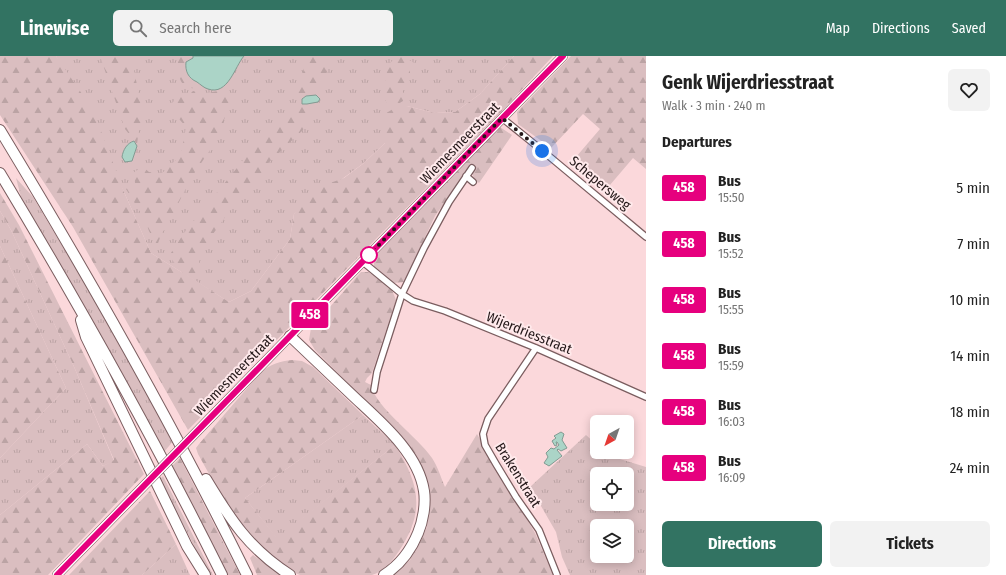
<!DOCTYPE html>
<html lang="en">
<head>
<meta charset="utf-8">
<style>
	:root { --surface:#fff; --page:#f2f2f2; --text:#222; --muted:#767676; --accent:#327362 }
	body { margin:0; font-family:"Fira Sans Condensed",sans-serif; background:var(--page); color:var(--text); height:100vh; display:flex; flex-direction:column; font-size:15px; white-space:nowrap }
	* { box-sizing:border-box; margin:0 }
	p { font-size:13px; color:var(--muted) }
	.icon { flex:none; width:22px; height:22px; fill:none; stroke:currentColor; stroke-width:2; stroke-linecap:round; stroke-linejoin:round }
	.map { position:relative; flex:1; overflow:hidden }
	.sheet { display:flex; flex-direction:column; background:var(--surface); width:360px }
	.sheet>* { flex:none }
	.badge { padding:0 8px; border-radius:3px; font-size:14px; line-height:26px }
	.needle { width:26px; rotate:220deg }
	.controls { position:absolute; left:590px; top:359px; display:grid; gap:8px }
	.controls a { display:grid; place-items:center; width:44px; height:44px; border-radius:6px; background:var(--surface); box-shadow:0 2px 10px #0003; font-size:20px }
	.you { position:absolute; width:20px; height:20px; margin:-10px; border:3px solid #fff; border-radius:50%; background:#1a73e8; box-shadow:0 0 0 6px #1a73e833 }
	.map>.badge { position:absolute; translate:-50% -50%; box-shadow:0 0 0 2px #fff }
	h2 { padding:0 16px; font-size:15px; line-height:36px }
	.round { display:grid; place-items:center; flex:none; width:42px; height:42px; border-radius:6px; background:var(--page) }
	.head { display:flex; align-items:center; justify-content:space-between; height:68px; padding:0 16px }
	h1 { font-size:19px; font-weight:700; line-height:30px }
	.button { display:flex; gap:8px; margin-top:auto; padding:8px 16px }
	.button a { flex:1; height:46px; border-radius:6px; background:var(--accent); color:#fff; font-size:16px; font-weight:700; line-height:46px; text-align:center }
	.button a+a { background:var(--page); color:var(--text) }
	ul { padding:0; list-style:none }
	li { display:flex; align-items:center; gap:12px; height:56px; padding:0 16px }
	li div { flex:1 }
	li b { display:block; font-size:15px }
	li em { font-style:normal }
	li .badge { min-width:44px; font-weight:700; text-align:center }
	header { display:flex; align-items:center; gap:24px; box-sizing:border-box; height:56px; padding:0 20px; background:var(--accent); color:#fff }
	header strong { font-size:19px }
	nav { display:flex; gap:22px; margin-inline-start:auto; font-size:14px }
	.search { width:280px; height:36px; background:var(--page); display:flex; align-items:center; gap:10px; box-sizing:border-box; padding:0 14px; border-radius:6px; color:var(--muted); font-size:15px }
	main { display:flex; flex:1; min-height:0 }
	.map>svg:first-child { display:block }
	.grass { fill:url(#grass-tufts); fill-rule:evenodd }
	.forest { fill:url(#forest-firs) }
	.water { fill:#abd4c7; stroke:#829b92 }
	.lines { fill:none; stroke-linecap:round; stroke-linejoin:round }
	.street-casing { stroke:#7a5d5f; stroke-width:8 }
	.secondary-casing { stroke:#7a5d5f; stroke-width:10 }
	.highway-casing { stroke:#7a5d5f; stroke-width:12 }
	.street { stroke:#fff; stroke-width:5.5 }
	.secondary { stroke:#fff; stroke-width:8 }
	.highway { stroke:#fff; stroke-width:10 }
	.secondary-bridge-casing { stroke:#7a5d5f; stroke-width:10; stroke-linecap:butt }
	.secondary-bridge { stroke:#fff; stroke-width:8 }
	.line-casing { stroke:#fff; stroke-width:9 }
	.line { stroke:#e6007e; stroke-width:6 }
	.walk { stroke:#231718; stroke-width:4; stroke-dasharray:0 7.2 }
	.stop-dot { fill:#fff; stroke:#e6007e; stroke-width:2 }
	.labels { text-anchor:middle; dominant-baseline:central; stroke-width:4; stroke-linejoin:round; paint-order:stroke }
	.street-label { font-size:14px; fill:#231718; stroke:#ffe9eb }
</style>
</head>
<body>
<header>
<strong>Linewise</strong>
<div class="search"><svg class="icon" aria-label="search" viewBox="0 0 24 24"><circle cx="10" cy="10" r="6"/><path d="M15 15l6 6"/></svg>Search here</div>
<nav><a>Map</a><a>Directions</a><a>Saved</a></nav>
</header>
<main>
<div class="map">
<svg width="646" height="519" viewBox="0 0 646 519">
	<defs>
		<pattern id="grass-tufts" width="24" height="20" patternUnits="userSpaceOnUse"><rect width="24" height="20" fill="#dabec0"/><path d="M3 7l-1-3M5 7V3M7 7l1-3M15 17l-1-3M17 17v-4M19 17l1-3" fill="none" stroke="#bba3a4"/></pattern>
		<pattern id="forest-firs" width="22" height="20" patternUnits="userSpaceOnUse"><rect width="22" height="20" fill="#dabec0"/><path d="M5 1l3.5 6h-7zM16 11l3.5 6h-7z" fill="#bba3a4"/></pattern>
	</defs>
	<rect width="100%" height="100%" fill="#fbd8db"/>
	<path class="grass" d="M56 0H514L480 38 455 56 434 57 407 50 385 87 364 107 294 158 290 183 251 235 229 246 151 197 124 136Z
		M16 122 33 141 81 221 174 384 164 396 21 141Z
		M0 155 11 174 75 313 114 405 103 410 87 388 0 459V402L66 332 0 190Z
		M363 359 395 389 277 483 245 442Z
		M586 379 597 389V396H606L610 400 646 411V519H570L562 501 556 476 530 431ZM597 418H627V448H597ZM597 470H627V500H597Z
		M163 420 213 519H209L160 423Z
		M176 488 190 519H142Z"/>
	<path class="forest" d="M0 0H56L93 54 124 136 151 197 183 217 169 200 184 177 241 107 252 90 266 77 288 64 296 55 300 46 294 39C298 23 309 17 300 0H330L326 17 315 42 312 56 303 74 268 107 262 122 254 129 240 137 233 150 208 185 200 198 199 208 205 211 204 221 187 219 229 246 251 235 290 183 294 158 319 131 344 122 364 107 385 87 383 59 393 53 407 50 434 57 455 56 480 38 514 0H553L501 56 188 374 73 171 0 59Z
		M100 0H129L130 2 134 14 141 49 143 62V72L139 74 137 88 125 73Z
		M177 0H244C235 10 234 29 218 32 212 34 208 33 203 29 200 32 196 33 191 32 176 30 179 11 177 0Z
		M397 0 404 1 414 7 410 12V19L403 30V45L398 48 387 50C384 41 384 18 389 10 390 6 394 3 397 0Z
		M571 0H646V113L633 102 604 136 570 108 600 73 583 58 551 92 518 68 517 56Z
		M193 35 207 37 218 35 230 37V46L220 76 210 94 191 122 170 164 161 179 157 190 149 175 144 162 126 133 135 127 134 116 143 111 149 116 161 118 178 102 182 93 186 71 174 57 172 47 179 40 191 37Z
		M500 71 512 79 479 127C473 122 471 119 474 112L471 110 435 160 404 226 393 227 374 210V201Z
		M0 137 19 169 144 418 48 519H0V459L87 388 103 410 114 404 75 313 11 174 0 155Z
		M0 190 66 332 0 402Z
		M361 216H368L375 220 392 234 396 244 372 317 367 322 365 326 371 329C376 352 418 381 432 402 438 411 441 422 445 431L477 378 535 477 553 519H392L410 504 427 471 430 433 421 409 396 376 315 294 309 284 311 272Z
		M292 304 302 305 313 311 363 359 245 442 277 482 395 389C419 427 426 455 399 495 393 504 383 516 372 519 364 519 345 519 336 519 327 519 308 519 300 519 294 517 287 511 282 508 271 500 260 492 252 483 230 457 214 427 198 398L196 392 199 388 261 316C271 308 280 305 292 304Z
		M180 402 240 519H227L172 410Z
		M150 435 176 488 142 519H69Z
		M253 499 281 519H257L250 502Z"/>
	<path class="water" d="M193 0H244C235 10 228 40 208 33 204 32 200 28 197 26 188 22 185 15 186 6L193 2Z
		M316 39 320 43 318 46 307 48H302V43L306 40Z
		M134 85 137 90 132 105 125 106 122 101C123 94 127 87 134 85Z
		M561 376 564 378 562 384 567 392 561 395 558 393 557 394 562 400 549 410 544 407 548 401 546 397 551 392 554 393 559 389 557 386H556L557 389 555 390 552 385 556 382 554 380Z"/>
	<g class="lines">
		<defs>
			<path id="street" d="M502 62 538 91 646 181
				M466 120 473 126
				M363 206 402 238 413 245 445 255 536 292 646 341
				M536 292 488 363 483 378 485 389 496 408 516 441 539 474 557 519
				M374 334 377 316 402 238 424 192 449 146 472 112"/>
			<path id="secondary" d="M214 358 563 0
				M57 519 133 441"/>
			<path id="highway" d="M0 74C88 219 172 367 247 519
				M0 117C79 248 154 382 222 519
				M81 264 86 281 187 490 205 519
				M290 280C310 299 330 318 350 337 377 363 418 395 424 435 426 448 423 465 418 477 411 494 400 509 384 519
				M206 423C230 463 249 493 290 519"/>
		</defs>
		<use href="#street" class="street-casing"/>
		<use href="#secondary" class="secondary-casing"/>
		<use href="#highway" class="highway-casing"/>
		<use href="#street" class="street"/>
		<use href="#secondary" class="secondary"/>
		<use href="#highway" class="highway"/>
		<defs>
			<path id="secondary-bridge" d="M133 441 214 358"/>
		</defs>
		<use href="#secondary-bridge" class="secondary-bridge-casing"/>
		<use href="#secondary-bridge" class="secondary-bridge"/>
	</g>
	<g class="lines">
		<defs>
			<path id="line" d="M57 519 563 0"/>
		</defs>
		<use href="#line" class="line-casing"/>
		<use href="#line" class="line"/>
		<path class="walk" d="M369 199 502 62 542 95"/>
	</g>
	<circle class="stop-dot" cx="369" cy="199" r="8"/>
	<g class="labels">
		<g class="street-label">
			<text transform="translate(460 87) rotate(-46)">Wiemesmeerstraat</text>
			<text transform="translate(600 127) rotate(40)">Schepersweg</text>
			<text transform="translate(529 277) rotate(22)">Wijerdriesstraat</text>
			<text transform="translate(234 319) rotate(-46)">Wiemesmeerstraat</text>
			<text transform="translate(518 419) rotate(58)">Brakenstraat</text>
		</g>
	</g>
</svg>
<div class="controls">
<a><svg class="needle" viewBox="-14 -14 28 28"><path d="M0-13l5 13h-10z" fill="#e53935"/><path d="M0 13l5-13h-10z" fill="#767676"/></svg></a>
<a><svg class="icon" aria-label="locate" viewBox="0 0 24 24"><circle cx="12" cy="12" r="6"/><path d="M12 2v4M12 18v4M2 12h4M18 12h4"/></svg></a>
<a><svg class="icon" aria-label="layers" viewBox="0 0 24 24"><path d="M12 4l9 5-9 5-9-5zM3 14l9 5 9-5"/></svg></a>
</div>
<div class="you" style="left:542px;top:95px"></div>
<b class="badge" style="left:310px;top:259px;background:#e6007e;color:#fff">458</b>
</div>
<section class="sheet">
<div class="head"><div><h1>Genk Wijerdriesstraat</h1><p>Walk · 3 min · 240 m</p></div><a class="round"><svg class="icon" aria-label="heart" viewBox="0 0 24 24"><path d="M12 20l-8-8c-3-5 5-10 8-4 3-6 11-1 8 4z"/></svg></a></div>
<h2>Departures</h2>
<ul>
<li><span class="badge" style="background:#e6007e;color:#fff">458</span><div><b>Bus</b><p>15:50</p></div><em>5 min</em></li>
<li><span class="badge" style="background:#e6007e;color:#fff">458</span><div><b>Bus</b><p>15:52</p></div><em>7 min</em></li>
<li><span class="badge" style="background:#e6007e;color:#fff">458</span><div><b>Bus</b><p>15:55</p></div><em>10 min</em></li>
<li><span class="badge" style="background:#e6007e;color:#fff">458</span><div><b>Bus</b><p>15:59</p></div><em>14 min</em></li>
<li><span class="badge" style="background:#e6007e;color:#fff">458</span><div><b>Bus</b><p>16:03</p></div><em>18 min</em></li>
<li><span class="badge" style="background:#e6007e;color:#fff">458</span><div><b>Bus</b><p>16:09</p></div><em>24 min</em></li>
</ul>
<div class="button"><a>Directions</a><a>Tickets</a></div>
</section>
</main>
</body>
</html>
